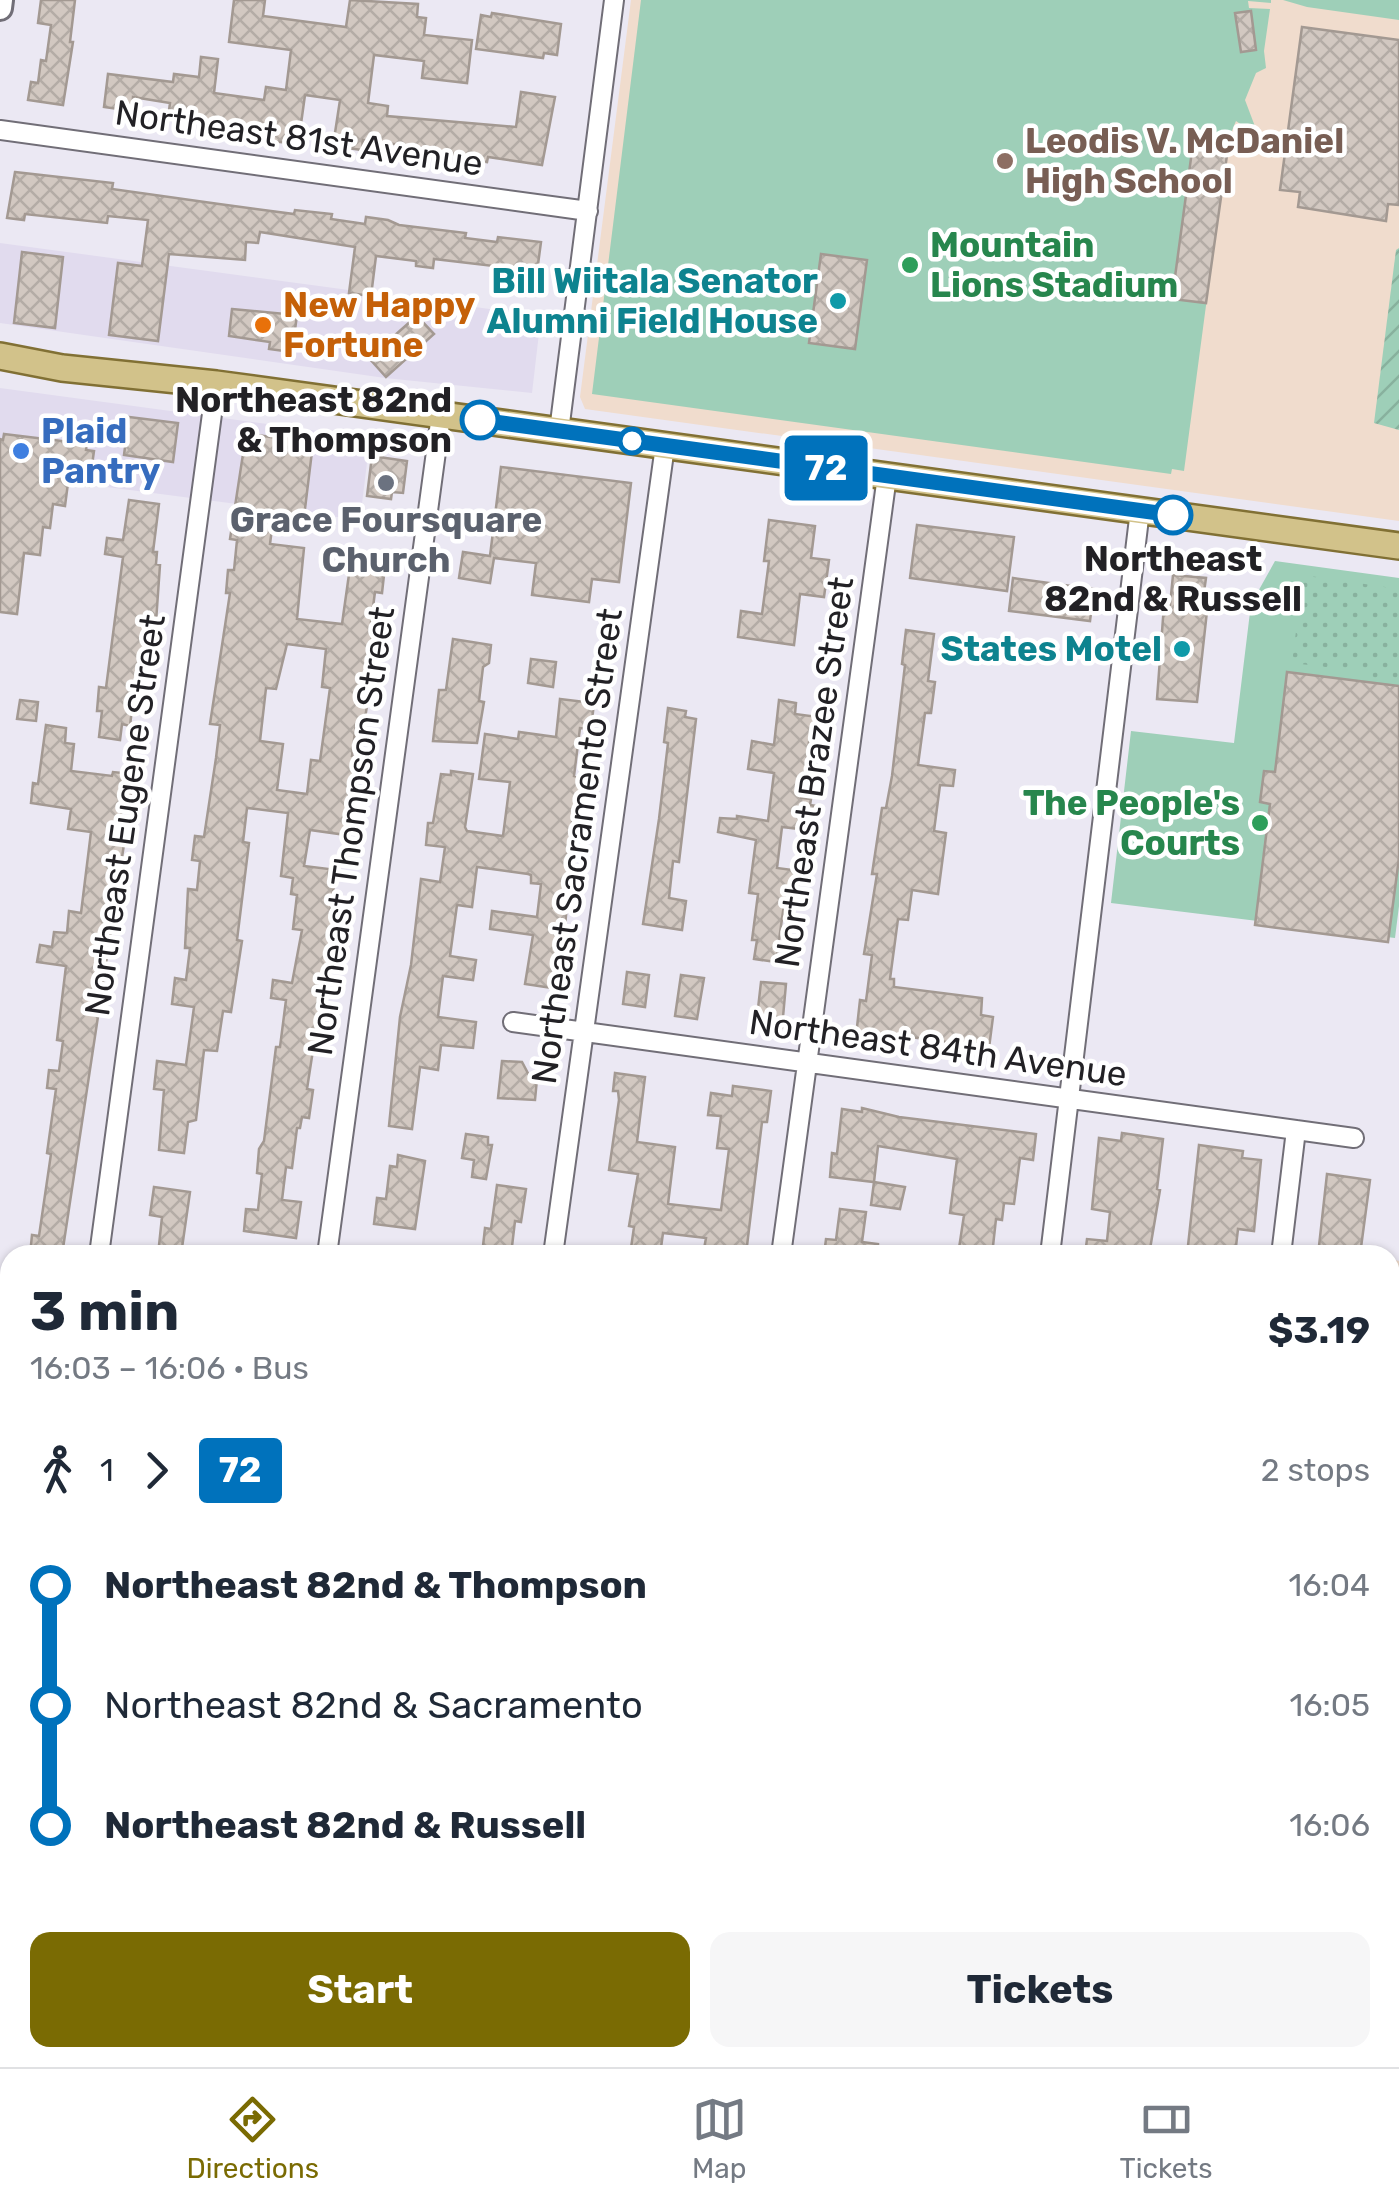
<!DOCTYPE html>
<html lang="en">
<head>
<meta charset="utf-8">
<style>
	:root { --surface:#fff; --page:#f6f6f7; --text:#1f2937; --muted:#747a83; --line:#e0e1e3; --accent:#7a6b03 }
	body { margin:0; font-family:Rubik,sans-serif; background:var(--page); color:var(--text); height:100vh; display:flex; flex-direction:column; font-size:38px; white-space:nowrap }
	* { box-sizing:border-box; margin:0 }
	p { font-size:32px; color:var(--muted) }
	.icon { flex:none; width:55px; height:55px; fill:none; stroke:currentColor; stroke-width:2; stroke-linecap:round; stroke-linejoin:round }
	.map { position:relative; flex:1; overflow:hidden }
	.panel { position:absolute; left:0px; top:1245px; width:1400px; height:822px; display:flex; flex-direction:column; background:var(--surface); border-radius:30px 30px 0 0; box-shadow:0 2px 8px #0004 }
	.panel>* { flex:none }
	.badge { padding:0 20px; border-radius:8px; font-size:35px; line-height:65px }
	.map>.badge { position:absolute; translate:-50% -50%; box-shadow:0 0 0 5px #fff }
	.legs { display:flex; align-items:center; gap:15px; height:110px; padding:0 30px; font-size:32px }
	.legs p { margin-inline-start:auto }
	.summary { display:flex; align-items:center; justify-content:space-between; height:170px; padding:0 30px }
	h1 { font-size:55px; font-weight:700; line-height:75px }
	.primary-button { display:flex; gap:20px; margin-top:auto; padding:20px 30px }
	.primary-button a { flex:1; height:115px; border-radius:20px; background:var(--accent); color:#fff; font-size:40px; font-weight:700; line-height:115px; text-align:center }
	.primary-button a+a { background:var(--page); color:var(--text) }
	ul { padding:0 30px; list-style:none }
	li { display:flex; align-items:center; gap:35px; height:120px; font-size:38px }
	li i { display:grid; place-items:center; width:15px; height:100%; margin:0 12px; background:currentColor }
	li i::after { content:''; width:25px; height:25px; margin:-12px; border:8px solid; border-radius:50%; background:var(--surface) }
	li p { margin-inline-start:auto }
	li:first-child i { background:linear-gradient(#0000 50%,currentColor 0) }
	li:last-child i { background:linear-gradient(currentColor 50%,#0000 0) }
	.tab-bar { display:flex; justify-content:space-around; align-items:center; height:140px; border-top:2px solid var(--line); background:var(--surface); font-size:28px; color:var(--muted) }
	.tab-bar a { display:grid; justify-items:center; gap:5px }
	.tab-bar .selected { color:var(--accent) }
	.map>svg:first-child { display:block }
	.built { fill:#e1dbee }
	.education { fill:#f0dccd }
	.grass { fill:#9ecfb8 }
	.forest { fill:url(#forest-crowns) }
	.park { fill:url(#park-dots) }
	.garden { fill:url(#garden-furrows) }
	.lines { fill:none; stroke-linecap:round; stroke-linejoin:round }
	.stream { stroke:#7acdd8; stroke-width:6 }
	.building { fill:url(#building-cross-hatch); stroke:#a39992; stroke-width:2.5; fill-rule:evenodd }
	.street-casing { stroke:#716e77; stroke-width:22 }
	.secondary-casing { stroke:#716e77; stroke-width:28 }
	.primary-casing { stroke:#817034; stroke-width:30 }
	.street { stroke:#fff; stroke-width:18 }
	.secondary { stroke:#fff; stroke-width:22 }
	.primary { stroke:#d2c28a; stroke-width:25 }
	.line-1-casing { stroke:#fff; stroke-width:22 }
	.line-1 { stroke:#0072bc; stroke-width:15 }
	.education-dot { fill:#8d6e63; stroke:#fff; stroke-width:4 }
	.leisure-dot { fill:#2e9e5b; stroke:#fff; stroke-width:4 }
	.culture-dot { fill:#0f9aa8; stroke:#fff; stroke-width:4 }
	.food-dot { fill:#e8710a; stroke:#fff; stroke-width:4 }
	.stop-1-dot { fill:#fff; stroke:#0072bc; stroke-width:5 }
	.shop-dot { fill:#3f7fe0; stroke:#fff; stroke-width:4 }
	.worship-dot { fill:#6b7280; stroke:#fff; stroke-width:4 }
	.labels { text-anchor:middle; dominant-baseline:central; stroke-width:9; stroke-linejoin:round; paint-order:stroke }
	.street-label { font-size:35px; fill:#222125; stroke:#fff }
	.education-label { font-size:35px; font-weight:bold; fill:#785e54; stroke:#fff; text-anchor:start }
	.leisure-label { font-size:35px; font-weight:bold; fill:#27864d; stroke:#fff; text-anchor:start }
	.culture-label { font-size:35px; font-weight:bold; fill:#0d838f; stroke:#fff; text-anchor:end }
	.food-label { font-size:35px; font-weight:bold; fill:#c56008; stroke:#fff; text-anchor:start }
	.stop-label { font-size:35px; font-weight:bold; fill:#222125; stroke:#fff; text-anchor:end }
	.shop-label { font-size:35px; font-weight:bold; fill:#366cbe; stroke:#fff; text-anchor:start }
	.worship-label { font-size:35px; font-weight:bold; fill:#5b616d; stroke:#fff }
</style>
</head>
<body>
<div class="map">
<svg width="1399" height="2067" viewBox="0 0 1399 2067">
	<defs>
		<pattern id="forest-crowns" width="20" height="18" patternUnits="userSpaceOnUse" patternTransform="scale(2.5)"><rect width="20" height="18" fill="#87cbad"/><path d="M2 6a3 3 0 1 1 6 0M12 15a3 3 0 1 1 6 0" fill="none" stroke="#74ae95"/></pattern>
		<pattern id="park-dots" width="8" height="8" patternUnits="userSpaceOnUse" patternTransform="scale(2.5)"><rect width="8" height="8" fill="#9ecfb8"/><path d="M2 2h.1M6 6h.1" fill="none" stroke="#88b19e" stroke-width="1.8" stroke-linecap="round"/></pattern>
		<pattern id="garden-furrows" width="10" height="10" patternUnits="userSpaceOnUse" patternTransform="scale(2.5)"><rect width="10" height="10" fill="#9ecfb8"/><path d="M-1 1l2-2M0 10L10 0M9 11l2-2" fill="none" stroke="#88b19e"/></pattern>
		<pattern id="building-cross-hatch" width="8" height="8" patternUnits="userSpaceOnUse" patternTransform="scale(2.5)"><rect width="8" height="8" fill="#d2c8c1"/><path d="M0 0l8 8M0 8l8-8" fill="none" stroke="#b4aca6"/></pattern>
	</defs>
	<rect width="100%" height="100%" fill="#ebe8f3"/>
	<path class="built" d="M0 243 541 316 532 393 385 378 0 323Z
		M0 388 370 438 360 520 0 473Z"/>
	<path class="education" d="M631 0H1399V521L585 409 580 397Z
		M1390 1259 1399 1261V1764L1390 1763Z"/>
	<path class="grass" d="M641 0H1271V3L1248 1 1249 8 1270 9 1264 51 1266 68 1256 73 1245 100 1259 137 1236 121 1228 140 1184 471 1172 469 1171 474 592 394Z
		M1283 0H1399V20L1307 7Z
		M1275 561 1399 578V906L1395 938 1111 903 1131 731 1234 743 1251 604Z"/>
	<path class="forest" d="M1390 1763 1399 1764V2067H1356L1348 2058H1390Z"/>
	<path class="park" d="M1303 575 1399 589V683L1359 678V671L1292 663Z"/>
	<path class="garden" d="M1399 248V430L1374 423 1396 250Z"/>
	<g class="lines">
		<path class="stream" d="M1394 1685 1399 1686"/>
	</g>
	<path class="building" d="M41 0H75L70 42H73L63 105 28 100 31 82 38 83 41 60 46 61 51 25 38 23Z
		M234 0H265L263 16 346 27 350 0 418 4 417 17 426 18 424 35 472 40 467 83 422 78 424 61 374 55 368 103 388 106 387 116 516 127 521 92 555 97 542 165 488 157 487 162 471 160 458 158 459 155 433 151V149L363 140 362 150 333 146 340 100 305 95 300 131 291 130 290 143 269 141 270 131 168 118 170 103 133 97 132 111 104 107 108 74 173 82 174 74 199 77 201 57 218 59 214 93 264 100 266 87 286 90 291 50 229 42Z
		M1251 11 1256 50 1241 52 1235 13Z
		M492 13 561 24 557 55 544 53 543 58 476 49 481 15 491 17Z
		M1302 27 1399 40V205L1388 204 1386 221 1298 207 1300 192 1280 190Z
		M1194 136 1229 141 1206 303 1172 299Z
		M15 172 113 183 112 189 219 204 294 214 295 210 332 214 331 219 365 224 366 217 388 220 399 225 466 233 465 238 497 242 498 237 541 242 537 272 511 269V274L494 272V266L434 259 433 268 416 266V261L376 256 371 296 349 293 355 247 260 232 258 243 246 242 245 260 169 254 158 341 109 335 118 263 142 266 148 220 108 216 107 223 25 214 24 220 7 218Z
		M22 252 63 257 55 328 14 323Z
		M821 254 867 260 855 349 809 343Z
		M232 309 297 315 292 352 269 349 270 342 229 336Z
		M420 319 434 334 386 377 369 358 411 321Z
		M129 417 178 423 173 462 124 455Z
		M285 431 314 435 304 517 274 513 270 544 304 548 297 619 342 624 352 553 386 557 382 593 375 592 371 622H374L367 672H371L370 686 364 725 356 724 352 756 359 757 356 784 349 783 346 835 310 830 304 866 329 869 328 884 334 885 330 913 334 914V922L317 1050H313L307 1089 313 1090 309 1118 302 1117 300 1128H297L292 1168 286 1167 282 1200 301 1202 296 1238 244 1231 246 1209 258 1210 262 1174 257 1173 259 1149 264 1141 276 1047H280L286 1000 271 998 273 980 292 983 302 930 293 929 297 895 291 894 293 878 281 876 288 813 247 808 243 842 249 843 237 940 242 941 231 1012 223 1011 217 1051 204 1050 196 1120 188 1122 184 1153 159 1150 164 1090 154 1089 157 1061 186 1065 194 1007 172 1004 175 978 186 980 190 948H185L188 889 197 890 200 861 192 860 195 836 204 837 216 758 220 725 210 724 230 593H226L228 570H234L237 540 230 539 245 441 249 442 250 434 284 439ZM287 644 326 649 322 687 330 688 320 761 311 760 307 794 277 790 283 744 260 741 266 688 276 689Z
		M4 434 87 444 86 450 94 451 89 486 68 483 65 506 53 504 50 528 43 527 40 555 24 553 17 614 0 612V439L3 440Z
		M372 456 407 461 403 493 392 492 391 499 367 496Z
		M501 467 631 483 619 582 592 579 589 602 532 595 536 563 494 558 490 583 459 578 463 552 490 556Z
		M129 500 159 504 153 552H157L156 564 160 565 156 622H152L147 665 142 664 136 709H132L130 726 122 724 120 740 99 737 102 711H97L99 687 106 688 123 557 105 554 107 538 123 540Z
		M769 520 815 526 811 558 829 560 824 597 800 594 794 645 738 637 741 611 762 614 769 561H764Z
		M917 525 1014 537 1007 591 910 578Z
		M1173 575 1206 578 1204 592 1209 593 1197 702 1157 699 1164 605H1170Z
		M1013 578 1094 589 1090 621 1009 611Z
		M906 630 934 634 928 681 935 682 931 713H925L918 765 955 770 953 786 940 785 934 831 946 833 938 894 912 890 908 920 898 919 890 979H894V987L982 998 981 1015 993 1017 989 1048 882 1033V1039L856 1036 860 1000 866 1001 872 955 864 954 877 874H872L882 808H886L892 776 905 665 902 664Z
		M453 639 491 645 489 663 483 667 479 701 484 702 477 743 433 741 439 690H446Z
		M531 659 556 662 553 687 528 683Z
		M1287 672 1399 686V858L1388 942 1255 925 1270 804 1260 802 1264 771 1275 772Z
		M560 699 594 703 591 729 580 728 574 776 586 779 584 800 575 799 568 853H572L559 989 525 984 533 935 490 929 492 911 537 917 541 884 531 883V875L528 874 477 867 472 907 457 905 450 956 476 960 473 980 443 976 438 1017 476 1022 473 1048 441 1045 438 1070 420 1067 412 1129 389 1126 400 1017 411 965 421 879 440 882 445 847 426 845 428 823H433L441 774 451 775V771L473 774 465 827 467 831 503 836 510 782 479 779 485 734 518 739 519 732 556 737Z
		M20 700 38 702 36 721 17 719Z
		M779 700 796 703 795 714 818 717 814 742H809L801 798 811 799 810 805 817 806 815 823 808 822V830L782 827 777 868 800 871 796 898 785 897 776 962 754 959 757 940H752L758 894 749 893 756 840 718 832 720 818 737 819V816L768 821 774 773 748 769 752 741 774 745Z
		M668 708 686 711 685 717 696 719 679 862 673 861 669 898 686 901 682 930 643 924 659 819 668 743 664 742Z
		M46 725 66 728 65 743 74 744 71 771 112 776 113 772 134 774 130 800 123 799 119 830 126 831 62 1255H30L32 1235 39 1236 51 1154 47 1153 56 1089 47 1088 49 1070 59 1071 63 1041 57 1040 66 966 37 962 40 945 52 947 54 932 67 933 69 911 81 913 91 832 68 829 71 809 31 803 33 783 38 784Z
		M627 972 649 975 645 1007 623 1004Z
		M681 975 704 978 697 1019 675 1016Z
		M761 982 786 984 782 1028 756 1026Z
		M502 1061 522 1062 531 1079H537L535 1100 498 1098Z
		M615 1073 645 1077 637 1142 675 1147 668 1204 721 1210 729 1149 717 1148 721 1116 708 1115 711 1093 732 1096 733 1086 771 1091 767 1122H762L746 1254 704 1249 706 1238 663 1233 660 1255H630L634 1227 629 1226 638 1174 609 1170 619 1100 618 1091H613Z
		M862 1108 899 1117 1036 1134 1033 1160 1020 1158 1014 1204 1004 1203 1002 1220 996 1219 992 1255H958L964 1215 950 1213 957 1159 878 1146 874 1182 830 1177 832 1153 837 1154 842 1109 862 1112Z
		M1122 1133 1163 1139 1157 1189 1160 1190 1149 1255H1085L1087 1239 1107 1241 1110 1212 1092 1209 1099 1138 1121 1141Z
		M466 1134 488 1137V1145H492L486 1179 472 1177 474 1160 462 1158Z
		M1199 1145 1243 1151 1242 1158 1261 1160 1254 1231 1238 1229 1235 1255H1187Z
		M398 1155 425 1161 415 1229 374 1224 377 1198 386 1199 390 1166 397 1167Z
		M1327 1174 1370 1180 1360 1255H1318Z
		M874 1182 905 1187 900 1209 871 1205Z
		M497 1185 526 1189 521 1222 515 1221 511 1255H482L485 1228 491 1229Z
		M154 1187 190 1192 181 1255H158L162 1217 150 1215Z
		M840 1209 866 1212 862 1242 878 1244V1255H824L826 1239 836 1240Z"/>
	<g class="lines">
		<defs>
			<path id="street" d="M0 130 588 211
				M559 431 614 0
				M513 1022 1354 1138
				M99 1255 216 384
				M327 1255 441 415
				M553 1255 665 446
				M781 1255 887 476
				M1050 1255 1140 510
				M1281 1255 1296 1130
				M0 1403 10 1405
				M0 1870 10 1872
				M0 1984 10 1910
				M217 2067 218 2058
				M443 2067 444 2058
				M671 2067 672 2058
				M947 2067 949 2058
				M1215 2067 1216 2058"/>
			<path id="secondary" d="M0 8 1 0"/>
			<path id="primary" d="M0 356 62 368 216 384 1399 546"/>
		</defs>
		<use href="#street" class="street-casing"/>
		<use href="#secondary" class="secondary-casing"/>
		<use href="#primary" class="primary-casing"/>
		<use href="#street" class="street"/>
		<use href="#secondary" class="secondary"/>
		<use href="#primary" class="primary"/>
	</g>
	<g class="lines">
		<defs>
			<path id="line-1" d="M480 420 1173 515"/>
		</defs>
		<use href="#line-1" class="line-1-casing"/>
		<use href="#line-1" class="line-1"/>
	</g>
	<circle class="education-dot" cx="1005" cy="161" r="10"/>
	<g class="leisure-dot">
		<circle cx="910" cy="265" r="10"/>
		<circle cx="1260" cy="823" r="10"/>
	</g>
	<g class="culture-dot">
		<circle cx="838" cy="301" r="10"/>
		<circle cx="1182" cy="649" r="10"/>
	</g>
	<circle class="food-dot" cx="263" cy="325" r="10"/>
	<g class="stop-1-dot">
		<circle cx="480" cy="420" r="18"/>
		<circle cx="632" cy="441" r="12"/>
		<circle cx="1173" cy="515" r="18"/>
	</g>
	<circle class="shop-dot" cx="21" cy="451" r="10"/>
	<circle class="worship-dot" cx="386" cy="483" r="10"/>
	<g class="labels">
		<g class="street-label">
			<text transform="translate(299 138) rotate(8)">Northeast 81st Avenue</text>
			<text transform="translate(814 772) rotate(-82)">Northeast Brazee Street</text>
			<text transform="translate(125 815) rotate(-82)">Northeast Eugene Street</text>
			<text transform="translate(351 831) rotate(-82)">Northeast Thompson Street</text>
			<text transform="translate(577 846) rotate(-82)">Northeast Sacramento Street</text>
			<text transform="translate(938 1048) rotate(8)">Northeast 84th Avenue</text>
		</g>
		<g class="education-label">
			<text x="1025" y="141">Leodis V. McDaniel<tspan x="1025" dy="40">High School</tspan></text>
		</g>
		<g class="leisure-label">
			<text x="930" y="245">Mountain<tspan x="930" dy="40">Lions Stadium</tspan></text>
			<text x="1240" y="803" text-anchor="end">The People's<tspan x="1240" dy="40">Courts</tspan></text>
		</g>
		<g class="culture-label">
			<text x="818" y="281">Bill Wiitala Senator<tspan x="818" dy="40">Alumni Field House</tspan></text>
			<text x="1162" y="649">States Motel</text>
		</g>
		<g class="food-label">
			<text x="283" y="305">New Happy<tspan x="283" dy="40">Fortune</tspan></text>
		</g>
		<g class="stop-label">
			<text x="452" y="400">Northeast 82nd<tspan x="452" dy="40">&amp; Thompson</tspan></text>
			<text x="1173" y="559" text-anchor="middle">Northeast<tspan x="1173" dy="40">82nd &amp; Russell</tspan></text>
		</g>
		<g class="shop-label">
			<text x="41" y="431">Plaid<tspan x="41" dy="40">Pantry</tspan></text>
		</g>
		<g class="worship-label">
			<text x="386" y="520">Grace Foursquare<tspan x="386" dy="40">Church</tspan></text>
		</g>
	</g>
</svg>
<b class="badge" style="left:826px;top:468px;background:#0072bc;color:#fff">72</b>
<section class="panel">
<div class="summary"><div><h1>3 min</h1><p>16:03 – 16:06 · Bus</p></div><b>$3.19</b></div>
<div class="legs"><svg class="icon" aria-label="walk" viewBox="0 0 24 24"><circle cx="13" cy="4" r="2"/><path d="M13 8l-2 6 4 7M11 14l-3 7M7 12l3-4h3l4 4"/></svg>1<svg class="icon" aria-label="forward" viewBox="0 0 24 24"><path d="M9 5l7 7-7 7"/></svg><b class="badge" style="background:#0072bc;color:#fff">72</b><p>2 stops</p></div>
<ul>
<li><i style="color:#0072bc"></i><b>Northeast 82nd &amp; Thompson</b><p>16:04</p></li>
<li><i style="color:#0072bc"></i><span>Northeast 82nd &amp; Sacramento</span><p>16:05</p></li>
<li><i style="color:#0072bc"></i><b>Northeast 82nd &amp; Russell</b><p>16:06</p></li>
</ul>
<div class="primary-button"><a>Start</a><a>Tickets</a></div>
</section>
</div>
<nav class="tab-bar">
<a class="selected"><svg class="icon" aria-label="directions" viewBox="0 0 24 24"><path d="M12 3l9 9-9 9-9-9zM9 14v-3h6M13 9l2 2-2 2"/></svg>Directions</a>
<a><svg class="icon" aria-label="map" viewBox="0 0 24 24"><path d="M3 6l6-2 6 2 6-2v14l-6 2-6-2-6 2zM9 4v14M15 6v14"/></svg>Map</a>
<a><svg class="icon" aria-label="tickets" viewBox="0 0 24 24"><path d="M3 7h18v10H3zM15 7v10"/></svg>Tickets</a>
</nav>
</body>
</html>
